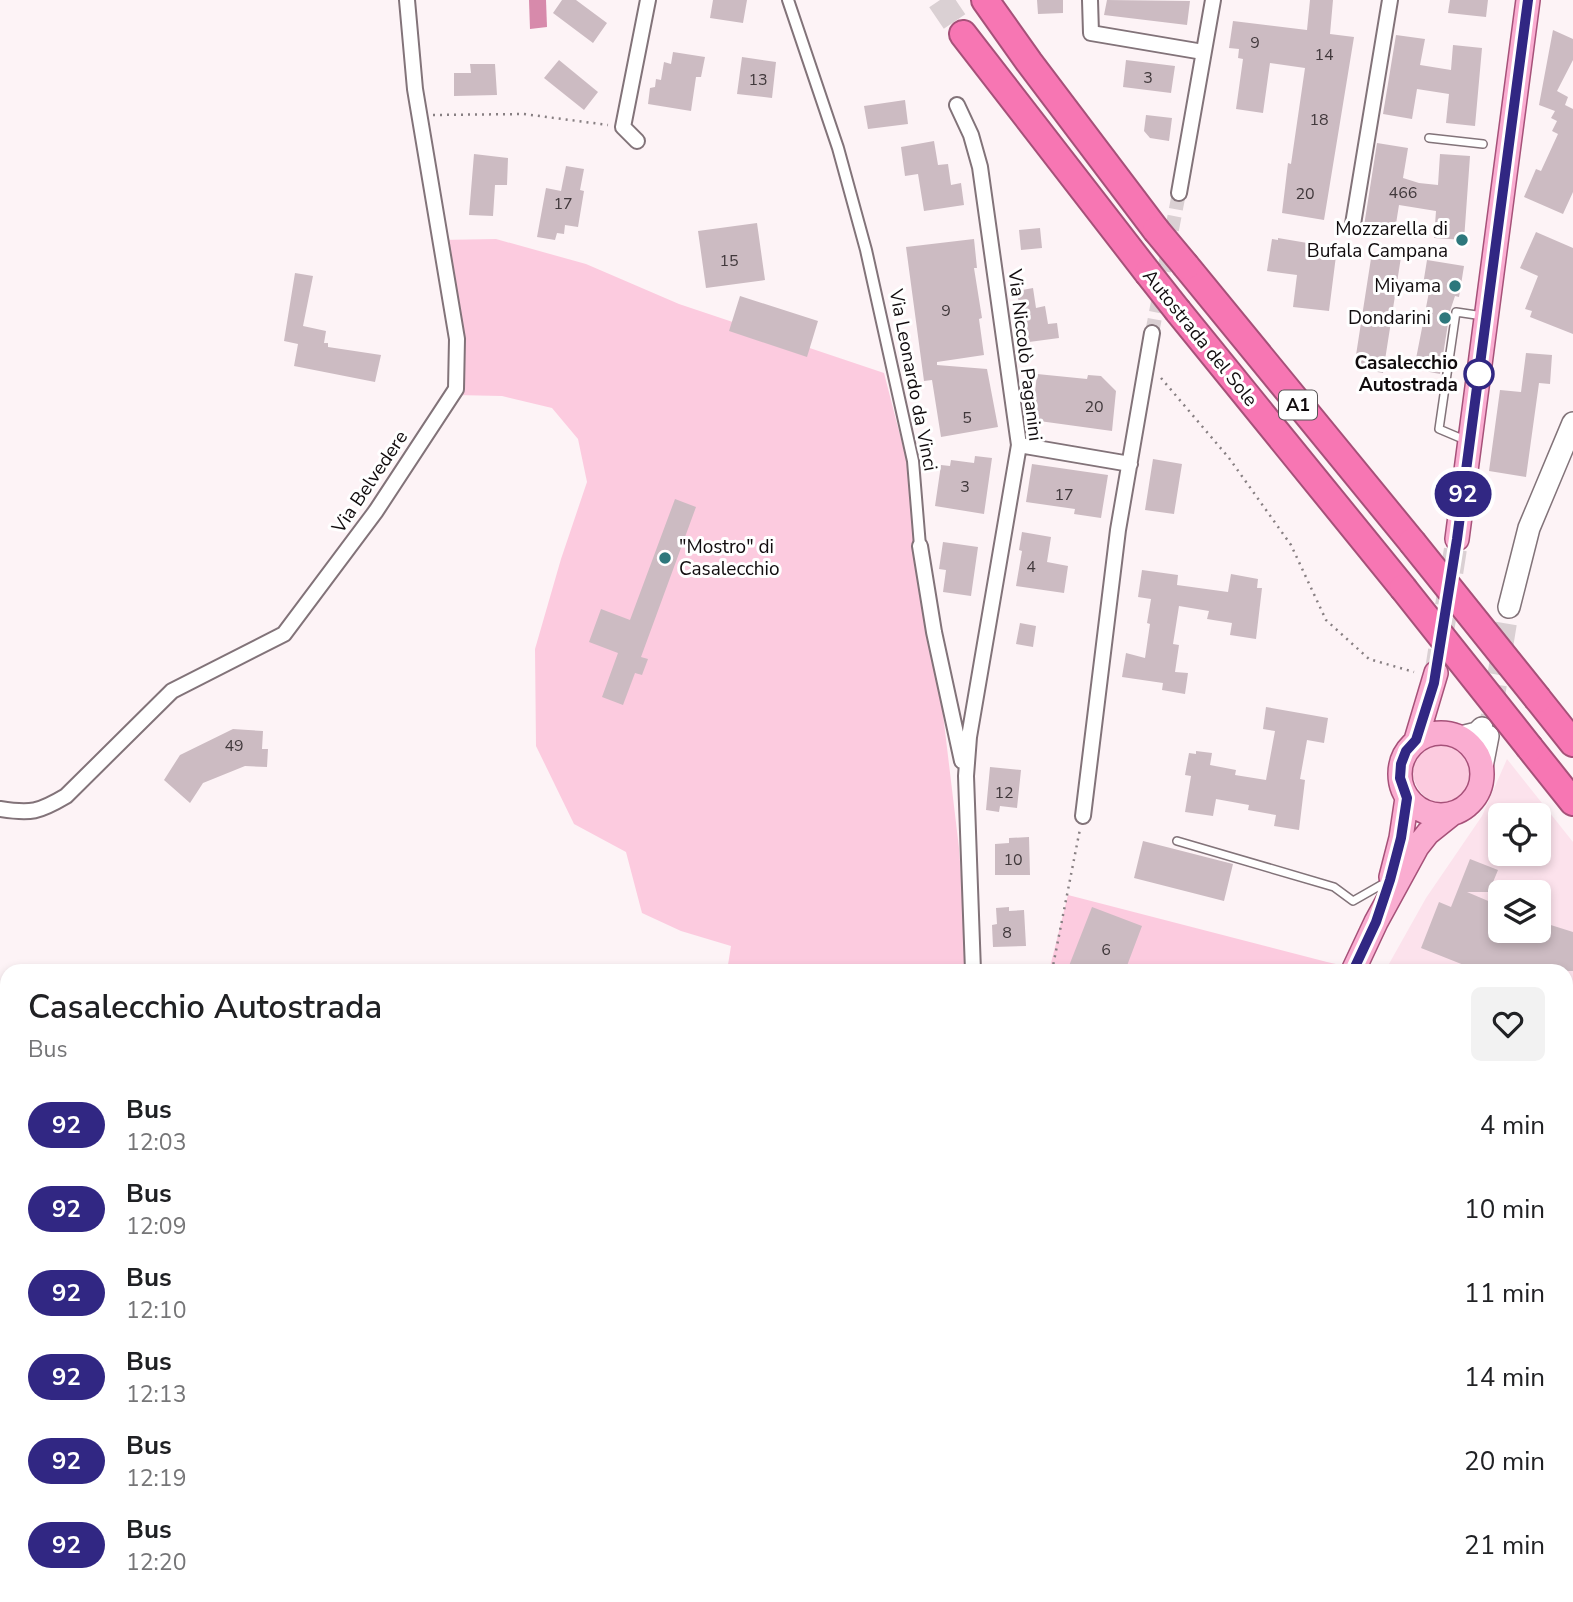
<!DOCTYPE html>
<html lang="it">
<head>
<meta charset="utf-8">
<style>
	:root { --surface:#fff; --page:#f2f2f2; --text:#202124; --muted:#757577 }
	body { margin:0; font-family:"Nunito Sans",sans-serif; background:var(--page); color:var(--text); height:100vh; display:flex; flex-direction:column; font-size:26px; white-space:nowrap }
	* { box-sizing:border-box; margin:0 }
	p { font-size:23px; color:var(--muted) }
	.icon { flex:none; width:38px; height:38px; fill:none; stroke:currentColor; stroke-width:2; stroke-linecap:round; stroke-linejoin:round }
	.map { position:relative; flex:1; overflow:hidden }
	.panel { position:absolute; left:0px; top:964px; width:1573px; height:639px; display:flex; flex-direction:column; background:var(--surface); border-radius:21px 21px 0 0; box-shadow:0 4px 10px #0003 }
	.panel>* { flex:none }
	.badge { padding:0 14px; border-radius:23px; font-size:24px; line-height:46px }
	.fabs { position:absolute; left:1488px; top:803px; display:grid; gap:14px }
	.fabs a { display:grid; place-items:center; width:63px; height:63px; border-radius:10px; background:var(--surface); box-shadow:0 4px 10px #0003; font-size:35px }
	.map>.badge { position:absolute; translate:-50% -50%; box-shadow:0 0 0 4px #fff }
	.round { display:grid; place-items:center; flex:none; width:74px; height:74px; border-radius:10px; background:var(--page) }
	.head { display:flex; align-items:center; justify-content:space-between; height:119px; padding:0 28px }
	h1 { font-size:33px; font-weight:600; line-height:52px }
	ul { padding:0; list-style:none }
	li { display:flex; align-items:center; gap:21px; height:84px; padding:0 28px }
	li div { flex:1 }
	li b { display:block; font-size:26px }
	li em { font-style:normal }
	li .badge { min-width:77px; font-weight:700; text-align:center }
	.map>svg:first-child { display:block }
	.built { fill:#fce2ec; fill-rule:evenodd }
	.green { fill:#fccbdf }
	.water { fill:#d78aab }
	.building { fill:#ccbbc2 }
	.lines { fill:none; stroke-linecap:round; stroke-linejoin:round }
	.minor-tunnel { stroke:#dad0d3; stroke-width:14; stroke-dasharray:14 7; stroke-linecap:butt }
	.secondary-tunnel { stroke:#dad0d3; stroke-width:21; stroke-dasharray:21 10; stroke-linecap:butt }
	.primary-tunnel { stroke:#dad0d3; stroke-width:23; stroke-dasharray:23 11; stroke-linecap:butt }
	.motorway-tunnel { stroke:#dad0d3; stroke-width:26; stroke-dasharray:26 13; stroke-linecap:butt }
	.service-casing { stroke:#827379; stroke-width:10 }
	.pedestrian-casing { stroke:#827379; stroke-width:14 }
	.minor-casing { stroke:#827379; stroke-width:18 }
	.secondary-casing { stroke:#827379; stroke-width:24 }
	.primary-casing { stroke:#a65179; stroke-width:26 }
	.motorway-casing { stroke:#a65179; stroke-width:30 }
	.path { stroke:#877f82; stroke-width:2.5; stroke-dasharray:2 5; stroke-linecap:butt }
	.service { stroke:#fff; stroke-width:7 }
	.pedestrian { stroke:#fff; stroke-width:10 }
	.minor { stroke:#fff; stroke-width:14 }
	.secondary { stroke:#fff; stroke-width:21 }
	.primary { stroke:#faadd1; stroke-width:23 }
	.motorway { stroke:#f776b3; stroke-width:26 }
	.motorway-bridge-casing { stroke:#a65179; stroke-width:30; stroke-linecap:butt }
	.motorway-bridge { stroke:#f776b3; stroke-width:26 }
	.line-casing { stroke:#fff; stroke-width:16 }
	.line { stroke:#312783; stroke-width:10 }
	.poi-dot { fill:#2d777c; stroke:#fff; stroke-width:2.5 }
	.stop-dot { fill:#fff; stroke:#312783; stroke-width:3.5 }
	.labels { text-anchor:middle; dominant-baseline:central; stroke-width:6; stroke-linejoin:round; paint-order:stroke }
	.number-label { font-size:16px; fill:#40383b }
	.shield { fill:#fff; stroke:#585556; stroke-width:2 }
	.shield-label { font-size:18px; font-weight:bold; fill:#110c0e }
	.poi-label { font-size:19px; fill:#110c0e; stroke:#fff; text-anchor:end }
	.street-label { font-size:19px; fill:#110c0e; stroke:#fff }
	.stop-label { font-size:19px; font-weight:bold; fill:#110c0e; stroke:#fff; text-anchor:end }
</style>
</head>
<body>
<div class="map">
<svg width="1573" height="1602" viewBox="0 0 1573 1602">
	<rect width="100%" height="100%" fill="#fdf3f6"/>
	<path class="built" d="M1507 759 1573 842V1602H706L709 1596H1566V971H1385L1426 898 1482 816ZM1500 816H1538V854H1500ZM1500 892H1538V931H1500Z"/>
	<path class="green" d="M496 239 586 264 679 304 884 373 918 505 959 848 968 971H727L731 946 681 931 642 913 626 852 574 824 536 746 535 649 561 559 587 482 578 439 552 408 502 396 455 395 439 240Z
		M1413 772a31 31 0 1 1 62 0a31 31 0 1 1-62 0Z
		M1068 895 1327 962 1349 967 1347 971H1049Z
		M7 1562V1596H709L706 1602H591L581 1599 577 1602H0V1564Z"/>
	<path class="water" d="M529 0H546L547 27 530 29Z"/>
	<path class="building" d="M562 0H576L607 23 593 43 553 13Z
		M713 0H747L743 23 710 18Z
		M1037 0H1063V13L1038 14Z
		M1107 0 1190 1 1187 25 1104 15Z
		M1310 0H1333L1330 34 1354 37 1324 220 1282 213 1288 163 1291 164 1305 68 1270 63 1263 113 1236 109 1243 59 1238 58 1239 49 1229 48 1233 21 1307 30Z
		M1450 0H1488L1486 17 1448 13Z
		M1553 30 1573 39V60L1557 91 1568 97 1565 105 1573 109V192L1563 214 1524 197 1536 169 1541 171 1558 134 1552 131 1557 121 1551 118 1555 111 1539 105Z
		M1396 35 1425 39 1420 65 1451 70 1453 45 1482 48 1475 126 1446 123 1449 94 1417 89 1412 119 1383 114Z
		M673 52 705 57 701 77H696L691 111 648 104 650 88 655 87 656 79 661 80 664 62 671 64Z
		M742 57 776 62 772 98 737 94Z
		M559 60 598 92 584 110 544 78Z
		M1126 60 1175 66 1171 93 1123 87Z
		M470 64H495L497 95 454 96V73H471Z
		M905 100 908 124 868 129 864 106Z
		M1146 115 1172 118 1169 141 1150 138 1144 131Z
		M934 141 938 165 948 164 951 185 961 183 964 205 924 211 918 174 905 176 901 147Z
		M1377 143 1408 148 1403 178 1419 183 1438 185 1440 154 1470 156 1464 240 1434 238 1436 211 1399 205 1395 230 1364 226Z
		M474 154 508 158 507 185H495L493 216 469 215Z
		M566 166 584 169 580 190 584 191 578 227 565 225 564 234 557 233 555 240 537 237 546 188 561 191Z
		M757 223 765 280 706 288 698 231Z
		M1040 228 1042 248 1021 250 1019 230Z
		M1536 232 1573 248V334L1530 317 1532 311 1525 309 1538 276 1520 268Z
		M1278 238 1337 248 1329 311 1293 307 1297 275 1267 271 1272 239 1278 240Z
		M974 239 977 268H974L982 318 979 319 984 355 937 362V365L987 369 998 427 941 437 932 380 924 381 906 247Z
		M1372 252 1401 257 1383 373 1354 368Z
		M1427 260 1464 266 1459 297 1455 296 1450 311 1440 374 1414 369 1429 292 1422 291Z
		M295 273 313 276 303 326 326 331 324 343H328V347L381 355 375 382 294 366 298 344 284 341Z
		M1033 288 1036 308 1045 306 1048 324 1057 323 1059 338 1029 342 1027 330 1023 331 1017 291Z
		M740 296 818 321 807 357 729 331Z
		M1526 353 1552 355 1550 384 1539 383 1526 477 1489 471 1500 390 1521 392Z
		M1037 374 1087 379 1088 375 1101 376 1116 391 1112 431 1032 420Z
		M975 456 992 458 984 514 935 506 941 465 950 466 951 460 974 463Z
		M1153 459 1182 464 1174 514 1145 510Z
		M1032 464 1108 475 1101 518 1074 514 1075 509 1026 502Z
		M675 499 696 507 641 657 648 659 642 675 635 673 623 705 602 697 618 653 589 642 601 609 630 620Z
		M1022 532 1051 537 1047 562 1068 566 1064 593 1016 586 1022 551 1019 550Z
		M943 542 978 547 971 596 943 592 946 570 939 569Z
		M1142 570 1178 575 1177 585 1228 592 1231 574 1258 579 1257 588H1262L1256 639 1230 635 1232 623 1207 619 1209 611 1179 606 1173 644 1179 645 1175 672 1188 673 1185 694 1162 690 1163 683 1122 677 1126 653 1145 658 1150 624 1147 623 1151 599 1138 597Z
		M1020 623 1036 626 1033 647 1016 644Z
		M1266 707 1328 718 1324 743 1307 740 1300 779 1305 780 1299 830 1274 826 1276 815 1248 810 1249 805 1216 799 1213 816 1185 812 1191 776 1185 775 1189 753 1196 754V751L1212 753 1210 765 1236 770 1235 775 1266 780 1275 731 1263 729Z
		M233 729 263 731 262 749H268L267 767 245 766 203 783 190 803 164 780 180 755Z
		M990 767 1021 770 1017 808 1000 806 999 812 986 810Z
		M1029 837 1030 875H995V844L1009 843V838Z
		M1143 841 1233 864 1224 901 1134 878Z
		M1470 859 1498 870 1489 892H1467L1500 906V931H1538V921L1573 932V971H1479L1421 948 1439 902 1451 907Z
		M1009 907V911L1024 910 1026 946 993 947 992 925 997 924 996 908Z
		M1092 907 1142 926 1125 971H1067Z"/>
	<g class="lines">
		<path class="minor-tunnel" d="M1152 333 1179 193"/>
		<path class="secondary-tunnel" d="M1488 736 1509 607"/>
		<path class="primary-tunnel" d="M1436 673 1457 539"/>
		<path class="motorway-tunnel" d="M940 0 963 34"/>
		<defs>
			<path id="service" d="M1429 138 1483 144
				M1465 440 1439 429 1456 312 1483 316
				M1177 841 1334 887 1353 901 1388 881
				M1120 1596 1141 1602"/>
			<path id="pedestrian" d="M788 0 838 148 866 250 913 461 920 546"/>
			<path id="minor" d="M1090 0 1091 33 1203 52
				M957 105 971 135 980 167 1019 445 969 737 966 776 973 971
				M637 141 623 127 648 0
				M1179 193 1213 0
				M1353 224 1390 0
				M1019 445 1130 464
				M920 546 934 632 962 761
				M0 809C31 814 39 812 66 796L172 691 284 634 376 511 456 389 457 339 415 89 407 0
				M1083 816 1118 530 1152 333
				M1566 1431 1573 1433
				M996 1596 1011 1602"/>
			<path id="secondary" d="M1509 607 1529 528 1573 423
				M1461 737 1477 733 1482 728
				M1482 767 1488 736"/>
			<path id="primary" d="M1457 539 1528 0
				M1400 774a41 41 0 1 1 82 0a41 41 0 1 1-82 0Z
				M1416 740 1436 673
				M1391 877 1401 838 1407 798
				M1353 971 1376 922 1417 847 1428 833 1453 813
				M1099 1602 1102 1596"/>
			<path id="motorway" d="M985 0 1029 62 1156 230
				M963 34 1148 273
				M1186 266 1412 542
				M1178 311 1403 588
				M1538 699 1573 743
				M1530 748 1573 802"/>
		</defs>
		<use href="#service" class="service-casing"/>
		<use href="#pedestrian" class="pedestrian-casing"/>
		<use href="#minor" class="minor-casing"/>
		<use href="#secondary" class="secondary-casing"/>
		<use href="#primary" class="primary-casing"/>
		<use href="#motorway" class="motorway-casing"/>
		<path class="path" d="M433 115 524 114 608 125
			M1161 378 1229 458 1291 545 1326 620 1369 659 1414 672
			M1052 971 1080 829
			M0 1550 7 1547
			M664 1602 667 1596"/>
		<use href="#service" class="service"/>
		<use href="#pedestrian" class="pedestrian"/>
		<use href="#minor" class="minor"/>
		<use href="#secondary" class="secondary"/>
		<use href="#primary" class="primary"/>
		<use href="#motorway" class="motorway"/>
		<defs>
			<path id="motorway-bridge" d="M1156 230 1186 266
				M1148 273 1178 311
				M1412 542 1538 699
				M1403 588 1530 748"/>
		</defs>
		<use href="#motorway-bridge" class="motorway-bridge-casing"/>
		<use href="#motorway-bridge" class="motorway-bridge"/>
	</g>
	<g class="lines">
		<defs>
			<path id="line" d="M1353 971 1376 922 1390 880 1401 838 1407 798 1400 778 1401 764 1406 751 1416 740 1434 683 1457 539 1528 0"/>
		</defs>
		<use href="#line" class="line-casing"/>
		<use href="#line" class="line"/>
	</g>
	<g class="poi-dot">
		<circle cx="1462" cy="240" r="7"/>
		<circle cx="1455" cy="286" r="7"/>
		<circle cx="1445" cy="318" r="7"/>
		<circle cx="665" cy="558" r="7"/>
	</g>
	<circle class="stop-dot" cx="1479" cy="374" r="14"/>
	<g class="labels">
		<g class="number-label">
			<text x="1255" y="43">9</text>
			<text x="1324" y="55">14</text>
			<text x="1148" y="78">3</text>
			<text x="758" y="80">13</text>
			<text x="1319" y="120">18</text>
			<text x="1403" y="193">466</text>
			<text x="1305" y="194">20</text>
			<text x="563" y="204">17</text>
			<text x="729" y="261">15</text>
			<text x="946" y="311">9</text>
			<text x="1094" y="407">20</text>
			<text x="967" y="418">5</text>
			<text x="965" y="487">3</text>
			<text x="1064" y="495">17</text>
			<text x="1031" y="567">4</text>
			<text x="234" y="746">49</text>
			<text x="1004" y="793">12</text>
			<text x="1013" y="860">10</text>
			<text x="1007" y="933">8</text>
			<text x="1106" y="950">6</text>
		</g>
		<rect class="shield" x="1279" y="390.5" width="38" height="29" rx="5"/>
		<g class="shield-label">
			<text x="1298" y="405">A1</text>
		</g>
		<g class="poi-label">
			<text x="1448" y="229">Mozzarella di<tspan x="1448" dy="22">Bufala Campana</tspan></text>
			<text x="1441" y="286">Miyama</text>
			<text x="1431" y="318">Dondarini</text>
			<text x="679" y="547" text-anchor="start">"Mostro" di<tspan x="679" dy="22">Casalecchio</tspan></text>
		</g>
		<g class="street-label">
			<text transform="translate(1200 338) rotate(51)">Autostrada del Sole</text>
			<text transform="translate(1025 355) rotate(83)">Via Niccolò Paganini</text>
			<text transform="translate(913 380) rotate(79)">Via Leonardo da Vinci</text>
			<text transform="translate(370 482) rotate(-56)">Via Belvedere</text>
		</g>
		<g class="stop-label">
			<text x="1458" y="363">Casalecchio<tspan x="1458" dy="22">Autostrada</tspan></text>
		</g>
	</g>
</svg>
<div class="fabs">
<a><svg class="icon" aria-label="locate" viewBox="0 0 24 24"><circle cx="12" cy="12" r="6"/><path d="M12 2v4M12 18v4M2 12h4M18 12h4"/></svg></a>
<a><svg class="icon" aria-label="layers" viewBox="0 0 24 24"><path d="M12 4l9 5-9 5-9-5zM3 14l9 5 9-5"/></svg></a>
</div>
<b class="badge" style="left:1463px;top:494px;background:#312783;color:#fff">92</b>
<section class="panel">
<div class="head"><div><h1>Casalecchio Autostrada</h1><p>Bus</p></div><a class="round"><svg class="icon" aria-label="heart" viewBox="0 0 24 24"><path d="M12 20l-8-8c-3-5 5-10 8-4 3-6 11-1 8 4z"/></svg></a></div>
<ul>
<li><span class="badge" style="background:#312783;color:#fff">92</span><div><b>Bus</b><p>12:03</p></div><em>4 min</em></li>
<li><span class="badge" style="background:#312783;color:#fff">92</span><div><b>Bus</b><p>12:09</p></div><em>10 min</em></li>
<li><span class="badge" style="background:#312783;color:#fff">92</span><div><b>Bus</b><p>12:10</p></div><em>11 min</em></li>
<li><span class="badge" style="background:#312783;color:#fff">92</span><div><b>Bus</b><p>12:13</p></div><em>14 min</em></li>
<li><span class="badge" style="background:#312783;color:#fff">92</span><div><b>Bus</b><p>12:19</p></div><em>20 min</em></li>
<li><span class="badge" style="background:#312783;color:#fff">92</span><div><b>Bus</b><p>12:20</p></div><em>21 min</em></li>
</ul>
</section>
</div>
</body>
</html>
